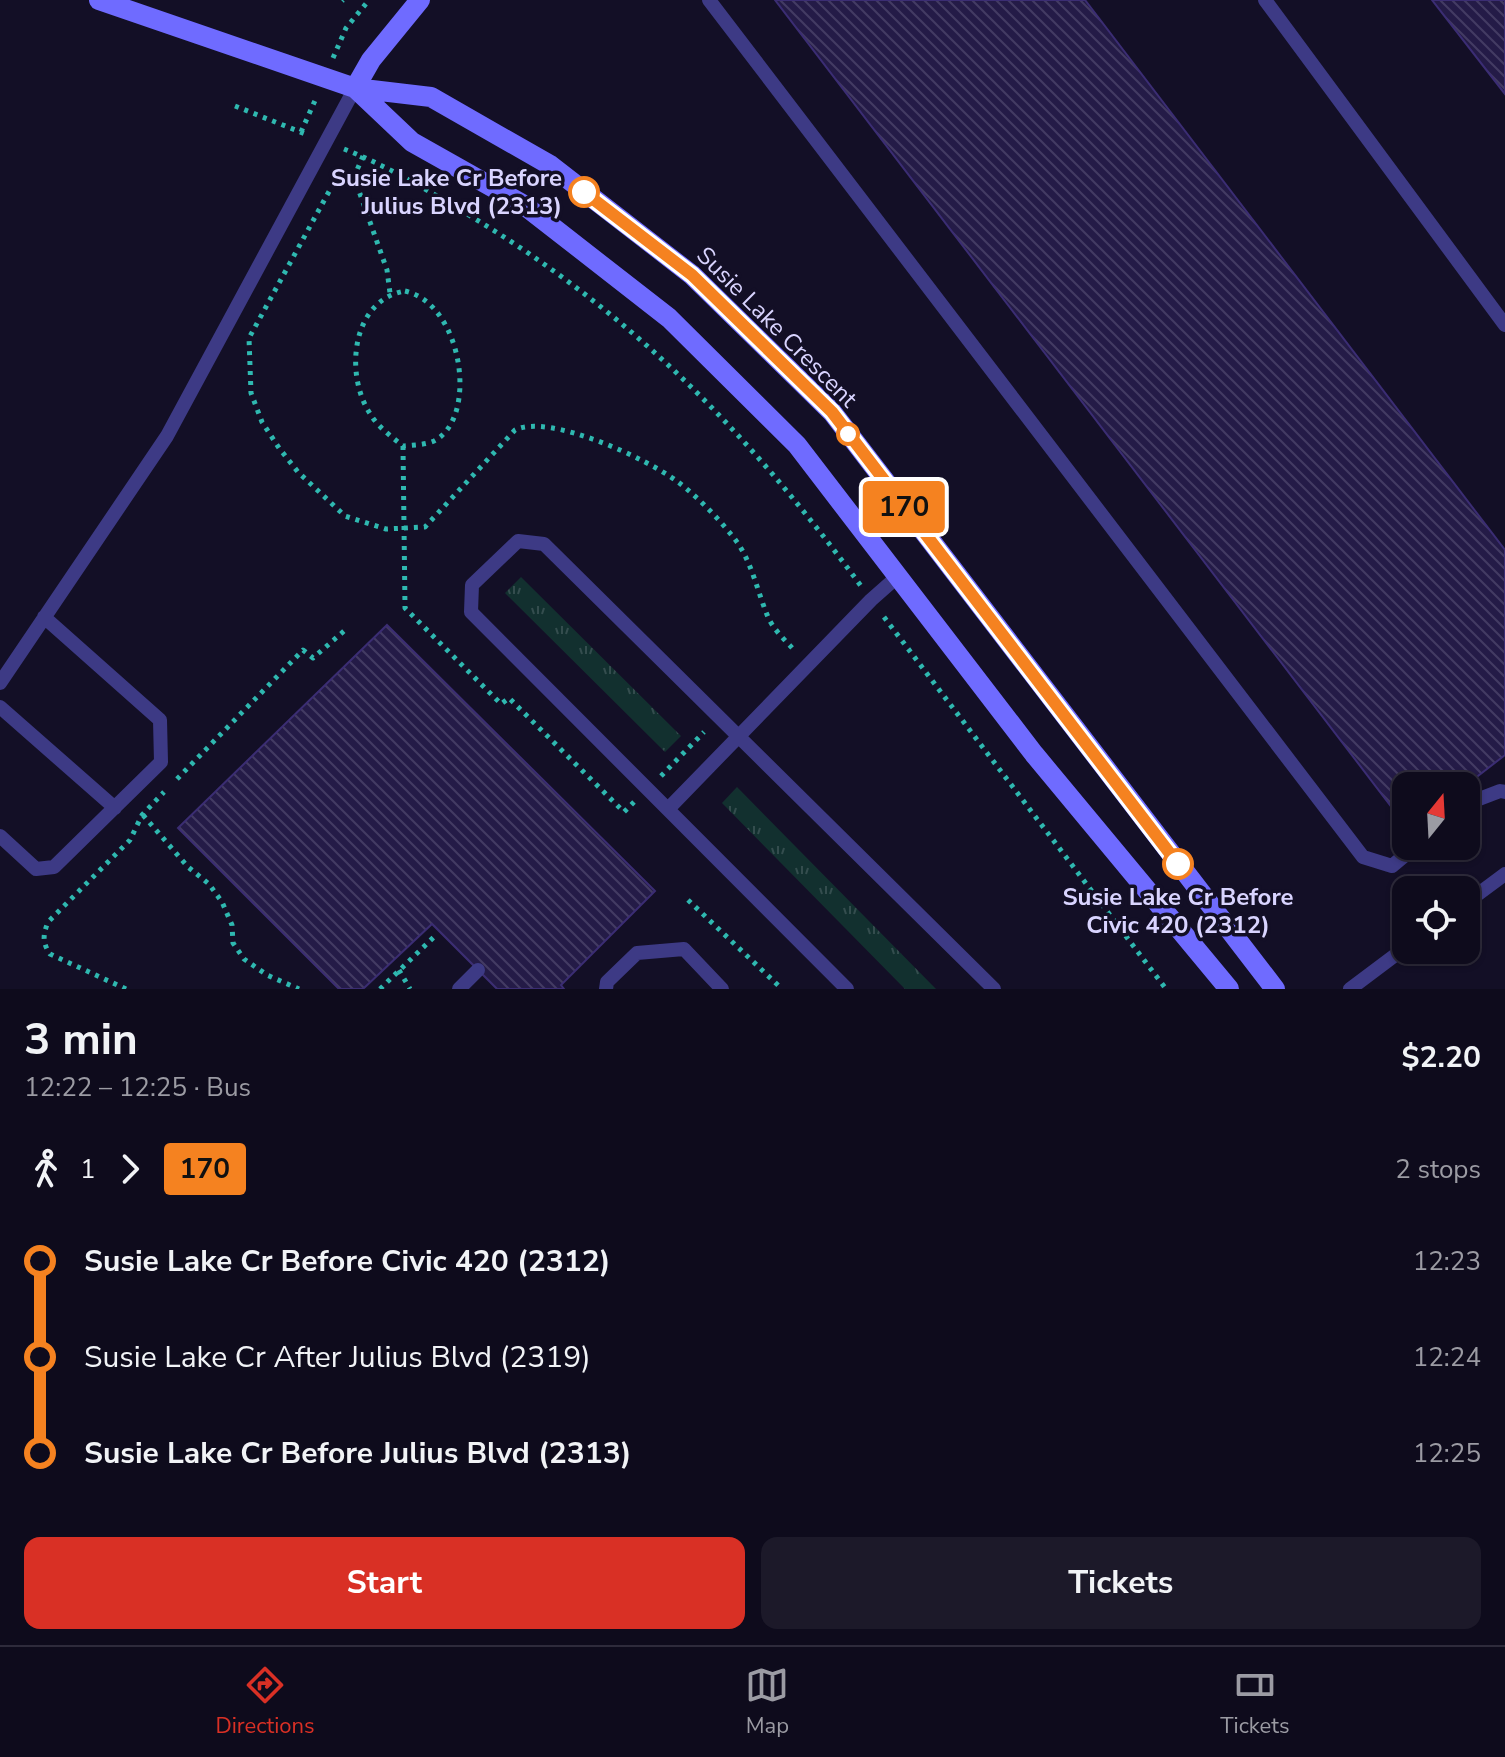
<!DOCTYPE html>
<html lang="en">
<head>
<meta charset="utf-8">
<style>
	:root { --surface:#0e0b1c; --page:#1c1929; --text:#f1f3f6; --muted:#9b9ba3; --line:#2e2b3b; --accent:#d93025 }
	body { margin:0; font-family:"Nunito Sans",sans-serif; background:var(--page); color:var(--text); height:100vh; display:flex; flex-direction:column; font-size:30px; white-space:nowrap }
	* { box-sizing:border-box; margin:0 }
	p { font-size:26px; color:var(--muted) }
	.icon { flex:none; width:44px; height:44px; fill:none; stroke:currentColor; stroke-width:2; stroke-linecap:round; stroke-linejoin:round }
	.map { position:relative; height:989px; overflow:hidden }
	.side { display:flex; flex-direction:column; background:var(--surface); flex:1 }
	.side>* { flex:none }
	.badge { padding:0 16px; border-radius:6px; font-size:28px; line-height:52px }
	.needle { width:52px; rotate:18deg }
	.fabs { position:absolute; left:1392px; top:772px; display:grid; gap:16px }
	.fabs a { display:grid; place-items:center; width:88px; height:88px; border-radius:16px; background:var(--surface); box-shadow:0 2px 6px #0004,0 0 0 2px var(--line); font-size:40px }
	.map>.badge { position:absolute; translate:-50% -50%; box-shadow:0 0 0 4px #fff }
	.legs { display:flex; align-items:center; gap:12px; height:88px; padding:0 24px; font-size:26px }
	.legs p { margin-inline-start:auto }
	.summary { display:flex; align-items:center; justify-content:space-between; height:136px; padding:0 24px }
	h1 { font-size:44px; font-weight:700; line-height:60px }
	.button { display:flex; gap:16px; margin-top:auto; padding:16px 24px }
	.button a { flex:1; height:92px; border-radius:16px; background:var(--accent); color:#fff; font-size:32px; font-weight:700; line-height:92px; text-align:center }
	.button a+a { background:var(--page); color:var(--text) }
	ul { padding:0 24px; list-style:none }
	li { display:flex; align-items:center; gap:28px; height:96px; font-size:30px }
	li i { display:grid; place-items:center; width:12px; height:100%; margin:0 10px; background:currentColor }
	li i::after { content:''; width:20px; height:20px; margin:-10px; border:6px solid; border-radius:50%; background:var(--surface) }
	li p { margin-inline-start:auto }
	li:first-child i { background:linear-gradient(#0000 50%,currentColor 0) }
	li:last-child i { background:linear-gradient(currentColor 50%,#0000 0) }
	.tabs { display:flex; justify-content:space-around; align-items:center; height:112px; border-top:2px solid var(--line); background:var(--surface); font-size:22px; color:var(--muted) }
	.tabs a { display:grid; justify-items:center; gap:4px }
	.tabs .active { color:var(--accent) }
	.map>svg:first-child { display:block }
	.grass { fill:url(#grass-tufts) }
	.building { fill:url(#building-back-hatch); stroke:#3b2d73; stroke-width:2 }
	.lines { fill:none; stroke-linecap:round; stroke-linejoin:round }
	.path { stroke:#2fb8b0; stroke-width:5; stroke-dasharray:4 6; stroke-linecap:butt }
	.lane { stroke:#3d3a85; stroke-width:14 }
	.secondary { stroke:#6f6bff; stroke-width:20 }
	.line-1-casing { stroke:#fff; stroke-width:18 }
	.line-1 { stroke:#f58220; stroke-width:12 }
	.stop-1-dot { fill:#fff; stroke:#f58220; stroke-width:4 }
	.labels { text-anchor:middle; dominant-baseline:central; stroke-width:7; stroke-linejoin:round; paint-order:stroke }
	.stop-label { font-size:24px; font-weight:bold; fill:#d9d4ff; stroke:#130f26; text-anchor:end }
	.street-label { font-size:24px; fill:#d9d4ff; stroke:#130f26 }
</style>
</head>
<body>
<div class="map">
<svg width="1505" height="989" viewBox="0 0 1505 989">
	<defs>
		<pattern id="grass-tufts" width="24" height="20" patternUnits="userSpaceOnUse" patternTransform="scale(2)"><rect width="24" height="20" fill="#12302f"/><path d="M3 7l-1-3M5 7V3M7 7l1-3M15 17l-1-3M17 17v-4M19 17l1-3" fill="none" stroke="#344d4e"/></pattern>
		<pattern id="building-back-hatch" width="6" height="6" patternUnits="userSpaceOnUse" patternTransform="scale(2)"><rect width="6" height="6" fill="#241b47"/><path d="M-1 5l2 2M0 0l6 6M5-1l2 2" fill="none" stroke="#433b63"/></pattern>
	</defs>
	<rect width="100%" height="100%" fill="#130f26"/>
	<path class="grass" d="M521 577 681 736 665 752 505 593Z
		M737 787 936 989H905L722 803Z"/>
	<path class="building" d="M775 0H1085L1505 550V755L1465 786H1406V826Z
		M1432 0H1505V94Z
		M387 625 655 891 561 985 564 989H497L432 924 363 989H339L178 828Z"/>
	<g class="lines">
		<path class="path" d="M342 1 343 0
			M333 58 346 28 369 0
			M235 106 308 135
			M301 132 317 96
			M344 149C385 165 424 188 462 211 629 310 747 431 861 586
			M363 156 354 177 387 270 390 293
			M354 177 332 186 249 338 251 393 262 422 279 448 298 472 345 516 386 529 425 527 515 430C549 413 648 459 678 482 699 498 718 518 734 538 752 561 757 591 768 617 773 629 785 640 794 650
			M405 291C463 304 479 418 434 441 425 445 412 445 403 446 392 437 378 427 371 415 344 376 351 300 405 291Z
			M403 446 405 608 501 704 509 698 624 812 634 802
			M884 617 1166 989
			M661 776 704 732
			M177 779 303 650 313 658 344 631
			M143 815 188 867 209 884 222 902 232 925 233 943 244 959 267 975 299 989
			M688 900 782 989
			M399 970 410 989
			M126 989 50 954C42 942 43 935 48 922L130 840 142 815 164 792
			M380 989 436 935"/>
		<path class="lane" d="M709 0 1363 857 1392 866 1416 846
			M1265 0 1505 325
			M0 683 167 436 355 88
			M0 707 115 808
			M1466 804 1500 791 1505 792
			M669 808 871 600 897 577
			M0 836 36 869 54 867 161 762 160 720 44 617
			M1466 903 1505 874
			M459 989 478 970
			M606 989 607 982 637 953 684 949 722 989
			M847 989 471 612 472 585 518 541 544 544 994 989
			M1350 989 1406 947"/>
		<path class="secondary" d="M99 0 355 88 431 97 550 165 692 275 832 412 1275 989
			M355 88 412 142 524 205 669 318 797 445 1034 754 1229 989
			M355 88 371 60 420 0"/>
	</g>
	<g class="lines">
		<defs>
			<path id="line-1" d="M584 192 692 275 832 412 1178 864"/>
		</defs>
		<use href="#line-1" class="line-1-casing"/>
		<use href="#line-1" class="line-1"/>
	</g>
	<g class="stop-1-dot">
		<circle cx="584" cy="192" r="14"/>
		<circle cx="848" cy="434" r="10"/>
		<circle cx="1178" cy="864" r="14"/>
	</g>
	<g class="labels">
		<g class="stop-label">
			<text x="562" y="178">Susie Lake Cr Before<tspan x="562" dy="28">Julius Blvd (2313)</tspan></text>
			<text x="1178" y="897" text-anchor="middle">Susie Lake Cr Before<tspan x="1178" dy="28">Civic 420 (2312)</tspan></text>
		</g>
		<g class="street-label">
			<text transform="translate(777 327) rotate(45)">Susie Lake Crescent</text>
		</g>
	</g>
</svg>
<div class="fabs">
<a><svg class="needle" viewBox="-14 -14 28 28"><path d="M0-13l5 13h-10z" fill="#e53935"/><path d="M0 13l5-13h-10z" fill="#9b9ba3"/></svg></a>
<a><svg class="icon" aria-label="locate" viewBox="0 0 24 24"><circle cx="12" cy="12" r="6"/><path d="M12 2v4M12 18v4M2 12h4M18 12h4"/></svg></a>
</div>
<b class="badge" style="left:904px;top:507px;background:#f58220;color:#111">170</b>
</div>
<section class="side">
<div class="summary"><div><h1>3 min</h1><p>12:22 – 12:25 · Bus</p></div><b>$2.20</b></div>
<div class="legs"><svg class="icon" aria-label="walk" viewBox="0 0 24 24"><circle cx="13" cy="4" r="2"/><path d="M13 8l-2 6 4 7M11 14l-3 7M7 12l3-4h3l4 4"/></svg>1<svg class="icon" aria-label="forward" viewBox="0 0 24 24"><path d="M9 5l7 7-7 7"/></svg><b class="badge" style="background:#f58220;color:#111">170</b><p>2 stops</p></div>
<ul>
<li><i style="color:#f58220"></i><b>Susie Lake Cr Before Civic 420 (2312)</b><p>12:23</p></li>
<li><i style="color:#f58220"></i><span>Susie Lake Cr After Julius Blvd (2319)</span><p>12:24</p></li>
<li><i style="color:#f58220"></i><b>Susie Lake Cr Before Julius Blvd (2313)</b><p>12:25</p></li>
</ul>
<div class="button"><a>Start</a><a>Tickets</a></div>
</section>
<nav class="tabs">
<a class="active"><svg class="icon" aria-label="directions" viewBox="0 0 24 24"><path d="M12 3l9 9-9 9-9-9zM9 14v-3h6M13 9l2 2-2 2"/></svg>Directions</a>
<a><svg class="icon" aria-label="map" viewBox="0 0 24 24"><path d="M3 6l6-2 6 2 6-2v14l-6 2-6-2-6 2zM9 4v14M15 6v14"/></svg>Map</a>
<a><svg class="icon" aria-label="tickets" viewBox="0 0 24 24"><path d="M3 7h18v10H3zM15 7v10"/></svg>Tickets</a>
</nav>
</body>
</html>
